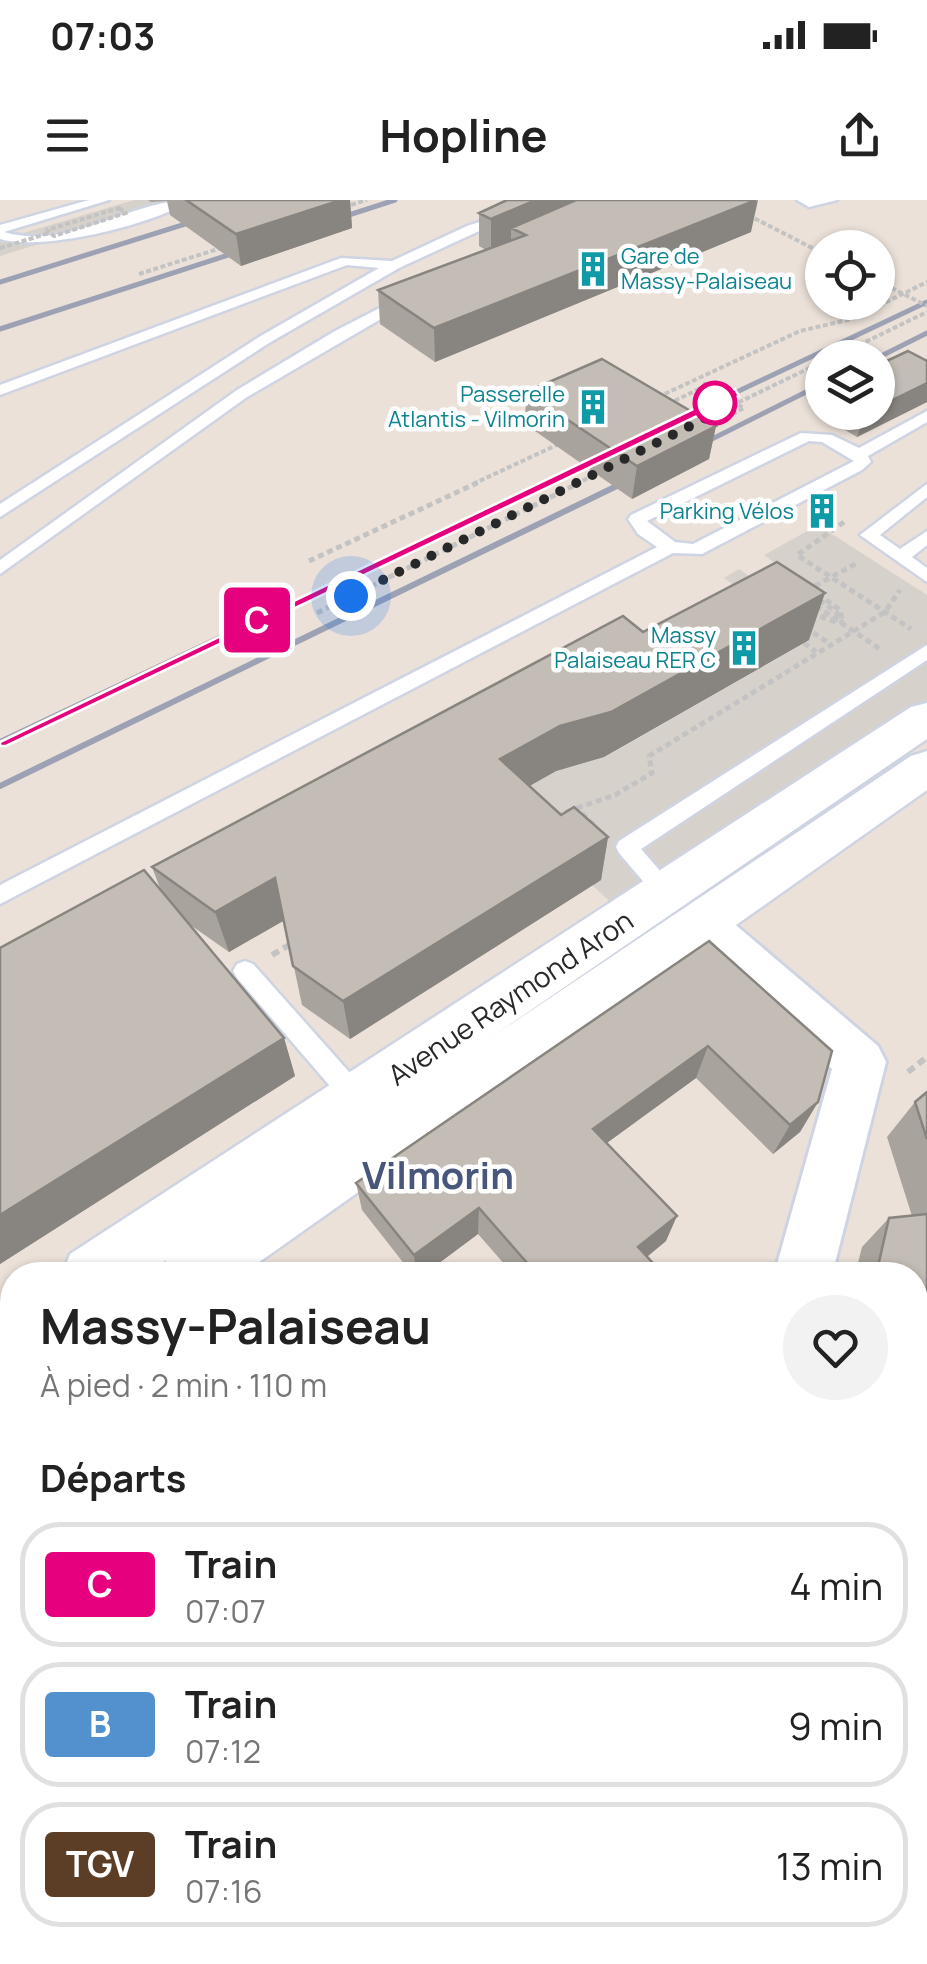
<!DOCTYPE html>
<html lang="fr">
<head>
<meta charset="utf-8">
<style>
	:root { --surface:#fff; --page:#f2f2f2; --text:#222; --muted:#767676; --line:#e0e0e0 }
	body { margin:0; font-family:Manrope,sans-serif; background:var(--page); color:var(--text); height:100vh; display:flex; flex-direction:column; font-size:38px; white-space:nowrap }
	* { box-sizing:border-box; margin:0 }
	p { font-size:32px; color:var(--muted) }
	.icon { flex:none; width:55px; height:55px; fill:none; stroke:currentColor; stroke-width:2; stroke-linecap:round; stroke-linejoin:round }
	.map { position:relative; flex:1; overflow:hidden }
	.sheet { position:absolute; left:0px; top:1062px; width:928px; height:702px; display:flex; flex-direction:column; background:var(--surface); border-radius:40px 40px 0 0; box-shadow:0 2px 8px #0004 }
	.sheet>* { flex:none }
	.badge { padding:0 20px; border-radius:8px; font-size:35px; line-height:65px }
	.fabs { position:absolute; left:805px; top:30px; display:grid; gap:20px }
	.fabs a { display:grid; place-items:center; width:90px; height:90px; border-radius:50%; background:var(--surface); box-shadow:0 2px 8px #0004; font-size:50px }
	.you { position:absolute; width:50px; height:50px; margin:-25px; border:8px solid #fff; border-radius:50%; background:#1a73e8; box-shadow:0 0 0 15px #1a73e833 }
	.map>.badge { position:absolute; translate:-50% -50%; box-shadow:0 0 0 5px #fff }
	h2 { padding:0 40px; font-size:38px; line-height:90px }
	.round { display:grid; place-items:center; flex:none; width:105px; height:105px; border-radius:52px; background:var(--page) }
	.summary { display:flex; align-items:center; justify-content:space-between; height:170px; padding:0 40px }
	h1 { font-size:48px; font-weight:700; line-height:75px }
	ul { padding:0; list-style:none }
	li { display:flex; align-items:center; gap:30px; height:125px; margin:0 20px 15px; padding:0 20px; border:5px solid var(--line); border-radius:40px }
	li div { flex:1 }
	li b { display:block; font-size:38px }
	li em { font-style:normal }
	li .badge { min-width:110px; font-weight:700; text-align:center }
	.status { display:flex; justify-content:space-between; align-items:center; height:70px; padding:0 50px; background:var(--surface); direction:ltr }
	.status svg { height:28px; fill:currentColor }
	header { display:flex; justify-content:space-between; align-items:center; height:130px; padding:0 40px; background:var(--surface); font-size:45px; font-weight:700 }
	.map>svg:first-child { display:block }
	.plaza { fill:#d7d1cc }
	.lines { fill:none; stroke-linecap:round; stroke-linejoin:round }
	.service-casing { stroke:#ced4e2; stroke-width:5 }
	.minor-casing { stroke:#ced4e2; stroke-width:6 }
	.tertiary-casing { stroke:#ced4e2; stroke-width:5 }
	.path-far3 { stroke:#c3c3c3; stroke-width:4; stroke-dasharray:5 2.5; stroke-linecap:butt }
	.path-far2 { stroke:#c3c3c3; stroke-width:5; stroke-dasharray:6 4; stroke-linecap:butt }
	.path-far1 { stroke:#c3c3c3; stroke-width:6; stroke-dasharray:8 5; stroke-linecap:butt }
	.path { stroke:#c3c3c3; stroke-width:9; stroke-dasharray:10 6; stroke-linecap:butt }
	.service { fill:#fff; fill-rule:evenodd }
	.minor { fill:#fff; fill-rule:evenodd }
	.tertiary { fill:#fff; fill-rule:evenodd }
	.rail-far1 { stroke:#9ca2b4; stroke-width:5 }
	.rail { stroke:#9ca2b4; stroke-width:6 }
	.path-bridge { stroke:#c3c3c3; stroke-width:4; stroke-dasharray:5 2.5; stroke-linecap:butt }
	.wall { fill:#a8a39c }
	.shaded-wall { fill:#88847f }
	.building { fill:#c3bdb5; stroke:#88847f; stroke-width:2.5 }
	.line { fill:#e6007e; stroke:#fff; stroke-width:2.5 }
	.walk { stroke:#282828; stroke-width:10; stroke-dasharray:0 18 }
	.stop-dot { fill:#fff; stroke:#e6007e; stroke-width:5 }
	.labels { text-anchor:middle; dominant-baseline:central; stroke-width:9; stroke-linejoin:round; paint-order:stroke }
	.far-culture-label { font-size:22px; fill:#0d838f; stroke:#fff; text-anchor:end }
	.street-label { font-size:28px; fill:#282828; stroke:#fff }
	.district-label { font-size:38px; font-weight:bold; fill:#47567a; stroke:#fff }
</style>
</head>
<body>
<div class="status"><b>07:03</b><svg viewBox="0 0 49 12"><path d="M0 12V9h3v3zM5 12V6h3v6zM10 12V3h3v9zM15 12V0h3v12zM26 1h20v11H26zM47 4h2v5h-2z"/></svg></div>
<header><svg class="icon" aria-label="menu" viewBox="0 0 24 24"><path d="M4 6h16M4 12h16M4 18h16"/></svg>Hopline<svg class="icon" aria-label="share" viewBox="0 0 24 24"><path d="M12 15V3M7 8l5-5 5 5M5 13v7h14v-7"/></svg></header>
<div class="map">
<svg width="927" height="1764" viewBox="0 0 927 1764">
	<rect width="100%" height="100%" fill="#ebe1d9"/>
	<path class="plaza" d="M134 0H182L0 56V40Z
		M818 325 927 395V507L865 551 619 710 592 685 600 679 511 596 556 571 605 557 808 441 724 378 739 369 782 399 806 386 764 355Z"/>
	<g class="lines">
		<defs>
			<path id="service" d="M89 0H109L4 32C70 51 128 0 192 0 155 24 43 52 0 39V25Z
				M547 0H566L477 32 399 68 269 143 0 317V304L259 137 379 68 347 65 0 195V185L341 58 392 61 467 26Z
				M797 0H837L809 7Z
				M403 96 415 99 247 197 0 374V360L237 190 335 131Z
				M927 211V222L868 256 871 262 862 270 702 354 673 353 0 704V685L657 347 638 334 628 319 631 315 801 233 832 235 859 248ZM809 241 822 242 854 261 693 344 675 342 647 321Z
				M927 284V297L880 335 900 349 927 331V345L912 357 927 368V382L860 335Z
				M927 445V460L641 649 675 688 678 694 675 700H659L619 653 616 647 619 641Z
				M245 761 253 764 366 891 370 899 366 907 357 910 348 907 237 778 233 771 237 764Z"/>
			<path id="minor" d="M701 704 718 710 878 846 886 862 832 1075H774L832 869 684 736 677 723 684 710Z
				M927 1168V1230L915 1231V1169Z
				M0 1299 12 1304V1387L0 1382Z
				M915 1583 927 1588V1703L915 1698Z
				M42 1752H120V1764H42Z"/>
			<path id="tertiary" d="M927 503V539L477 847 911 556 927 551V590L241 1075H160L166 1060 144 1075H62L70 1054 911 507Z
				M12 1097V1162L0 1167V1102Z
				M12 1166V1233L0 1238V1171Z"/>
		</defs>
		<use href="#service" class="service-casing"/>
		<use href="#minor" class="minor-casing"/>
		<use href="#tertiary" class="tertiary-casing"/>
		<path class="path-far3" d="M344 7 367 0
			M139 74 218 49 222 43
			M832 158 927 112
			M658 197 800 131 852 119 927 82
			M668 204 707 185 703 183
			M698 222 822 162
			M706 229 744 208 736 204
			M473 284 561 243
			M576 284 602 271"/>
		<path class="path-far2" d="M844 322 797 355 911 429
			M309 361 479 282
			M815 386 859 362
			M818 394 840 410 843 424 836 412 818 399
			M816 406 880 449
			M317 413 581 282
			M811 413 836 422
			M805 427 830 444
			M804 443 816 452
			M577 608 615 595 652 573 649 556 885 412 900 390
			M556 616 577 608 595 626"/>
		<path class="path-far1" d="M272 755 296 741
			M908 872 927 857"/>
		<path class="path" d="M0 1690 12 1683"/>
		<use href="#service" class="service"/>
		<use href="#minor" class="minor"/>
		<use href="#tertiary" class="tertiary"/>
		<path class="rail-far1" d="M324 23 395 0
			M0 82 262 0
			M0 129 253 47
			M877 158 927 133
			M669 224 927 102
			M688 251 822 184
			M544 284 611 252
			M620 284 638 275"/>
		<path class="rail" d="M0 542 549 282
			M0 586 625 282"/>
		<path class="path-bridge" d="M119 8 126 13 54 36 47 30Z
			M748 15 822 53
			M0 48 49 33
			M878 81 927 106"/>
	</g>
	<path class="wall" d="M148 0H350L352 28 241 66 170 15 167 1 151 2Z
		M479 13 751 32 435 162 380 124 378 90 486 50 479 46Z
		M927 161V202L857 237 818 214 822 197V212H878Z
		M526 192 716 226 709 259 632 299 525 224Z
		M643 432 809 440 604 557 556 571 529 586 561 615 608 637 601 680 350 839 302 805 284 720 229 752 189 724 284 838 295 876 0 1064V748L161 691 152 667Z
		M709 741 818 902 800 932 773 954 696 878 607 943 666 1041 647 1057 664 1075H514L478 1034 423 1075H413L362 1010 356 983Z
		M927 892V1150L915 1151V1075H855L862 1047 889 1018 912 1016 887 937 915 902Z
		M927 1287V1460L915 1416V1289Z
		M736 1752H854L856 1764H738Z"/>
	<path class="shaded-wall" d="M341 0H350L352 28 241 66 236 34Z
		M536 0H610L526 35 511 28V43L491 52V19Z
		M758 0 751 32 435 162 434 128Z
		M927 183V202L857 237 865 214 878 212V207Z
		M716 226 709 259 632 299 637 266Z
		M825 393 809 440 604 557 556 571 498 604 500 559 560 526Z
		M608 637 601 680 350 839 343 801Z
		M275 678 285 720 229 752 215 712Z
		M284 838 295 876 0 1064V1015Z
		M708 846 696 878 586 958 593 929Z
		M818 902 800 932 773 954 790 925Z
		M479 1008 478 1034 423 1075H416L414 1055Z
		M677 1016 666 1041 628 1072 638 1047Z
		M332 1752H340L341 1764H333Z"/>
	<path class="building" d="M186 0H341L236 34Z
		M507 0H536L491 19 479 13Z
		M576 0H756L434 128 378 90 526 35 511 28Z
		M908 151 927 161V183L878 207V165Z
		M602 159 716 226 637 266 526 192Z
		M777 362 825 393 611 512 560 526 500 559 561 615 574 607 608 637 343 801 293 766 275 678 215 712 152 667 623 416 643 432Z
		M144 670 284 838 0 1015V748Z
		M709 741 832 851 818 902 790 925 708 846 593 929 677 1016 638 1047 664 1075H517L529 1065 479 1008 414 1055 356 983Z
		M927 892V939L915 902Z
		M927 1014V1129L915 1130V1075H876L889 1018Z
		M247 1068 253 1075H236Z
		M12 1223V1246L1 1230Z
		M927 1287V1326L916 1288Z
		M119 1752H332L333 1764H119Z
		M686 1752H728L687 1758Z
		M750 1752H854L856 1764H752Z"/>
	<path class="line" d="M735 189 739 196 6 546H0V542Z"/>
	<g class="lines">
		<path class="walk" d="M351 396 726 208 715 203"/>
	</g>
	<defs>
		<symbol id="building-bare" viewBox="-9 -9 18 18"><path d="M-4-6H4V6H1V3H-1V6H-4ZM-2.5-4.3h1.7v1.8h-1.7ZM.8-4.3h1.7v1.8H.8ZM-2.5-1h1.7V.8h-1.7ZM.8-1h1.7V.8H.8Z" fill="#0f9aa8" stroke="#fff" stroke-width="2.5" paint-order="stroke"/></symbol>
	</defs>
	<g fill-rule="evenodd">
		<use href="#building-bare" x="568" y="44" width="50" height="50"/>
		<use href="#building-bare" x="568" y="182" width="50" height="50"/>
		<use href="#building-bare" x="797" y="286" width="50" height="50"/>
		<use href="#building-bare" x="719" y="423" width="50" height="50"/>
	</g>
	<circle class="stop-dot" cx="715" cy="203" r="20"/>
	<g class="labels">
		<g class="far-culture-label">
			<text x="621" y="56" text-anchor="start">Gare de<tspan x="621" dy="25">Massy-Palaiseau</tspan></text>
			<text x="565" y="194">Passerelle<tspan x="565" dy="25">Atlantis - Vilmorin</tspan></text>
			<text x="794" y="311">Parking Vélos</text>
			<text x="716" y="435">Massy<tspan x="716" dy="25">Palaiseau RER C</tspan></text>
		</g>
		<g class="street-label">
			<text transform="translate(510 797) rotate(-34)">Avenue Raymond Aron</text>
		</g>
		<g class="district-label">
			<text x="438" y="974">Vilmorin</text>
		</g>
	</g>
</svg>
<div class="fabs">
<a><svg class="icon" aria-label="locate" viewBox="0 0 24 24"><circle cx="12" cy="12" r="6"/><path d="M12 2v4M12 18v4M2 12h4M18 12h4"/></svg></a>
<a><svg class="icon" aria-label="layers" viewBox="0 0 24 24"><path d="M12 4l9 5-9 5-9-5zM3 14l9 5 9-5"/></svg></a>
</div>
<div class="you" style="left:351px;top:396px"></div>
<b class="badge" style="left:257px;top:420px;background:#e6007e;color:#fff">C</b>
<section class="sheet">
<div class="summary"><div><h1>Massy-Palaiseau</h1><p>À pied · 2 min · 110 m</p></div><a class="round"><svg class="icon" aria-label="heart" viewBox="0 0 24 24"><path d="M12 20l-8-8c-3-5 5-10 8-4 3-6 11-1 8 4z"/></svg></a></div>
<h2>Départs</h2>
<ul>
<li><span class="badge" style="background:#e6007e;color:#fff">C</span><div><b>Train</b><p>07:07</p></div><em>4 min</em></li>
<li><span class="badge" style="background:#5291ce;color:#fff">B</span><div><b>Train</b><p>07:12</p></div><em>9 min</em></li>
<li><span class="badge" style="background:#5c3e26;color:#fff">TGV</span><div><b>Train</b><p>07:16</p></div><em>13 min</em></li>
</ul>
</section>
</div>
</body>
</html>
